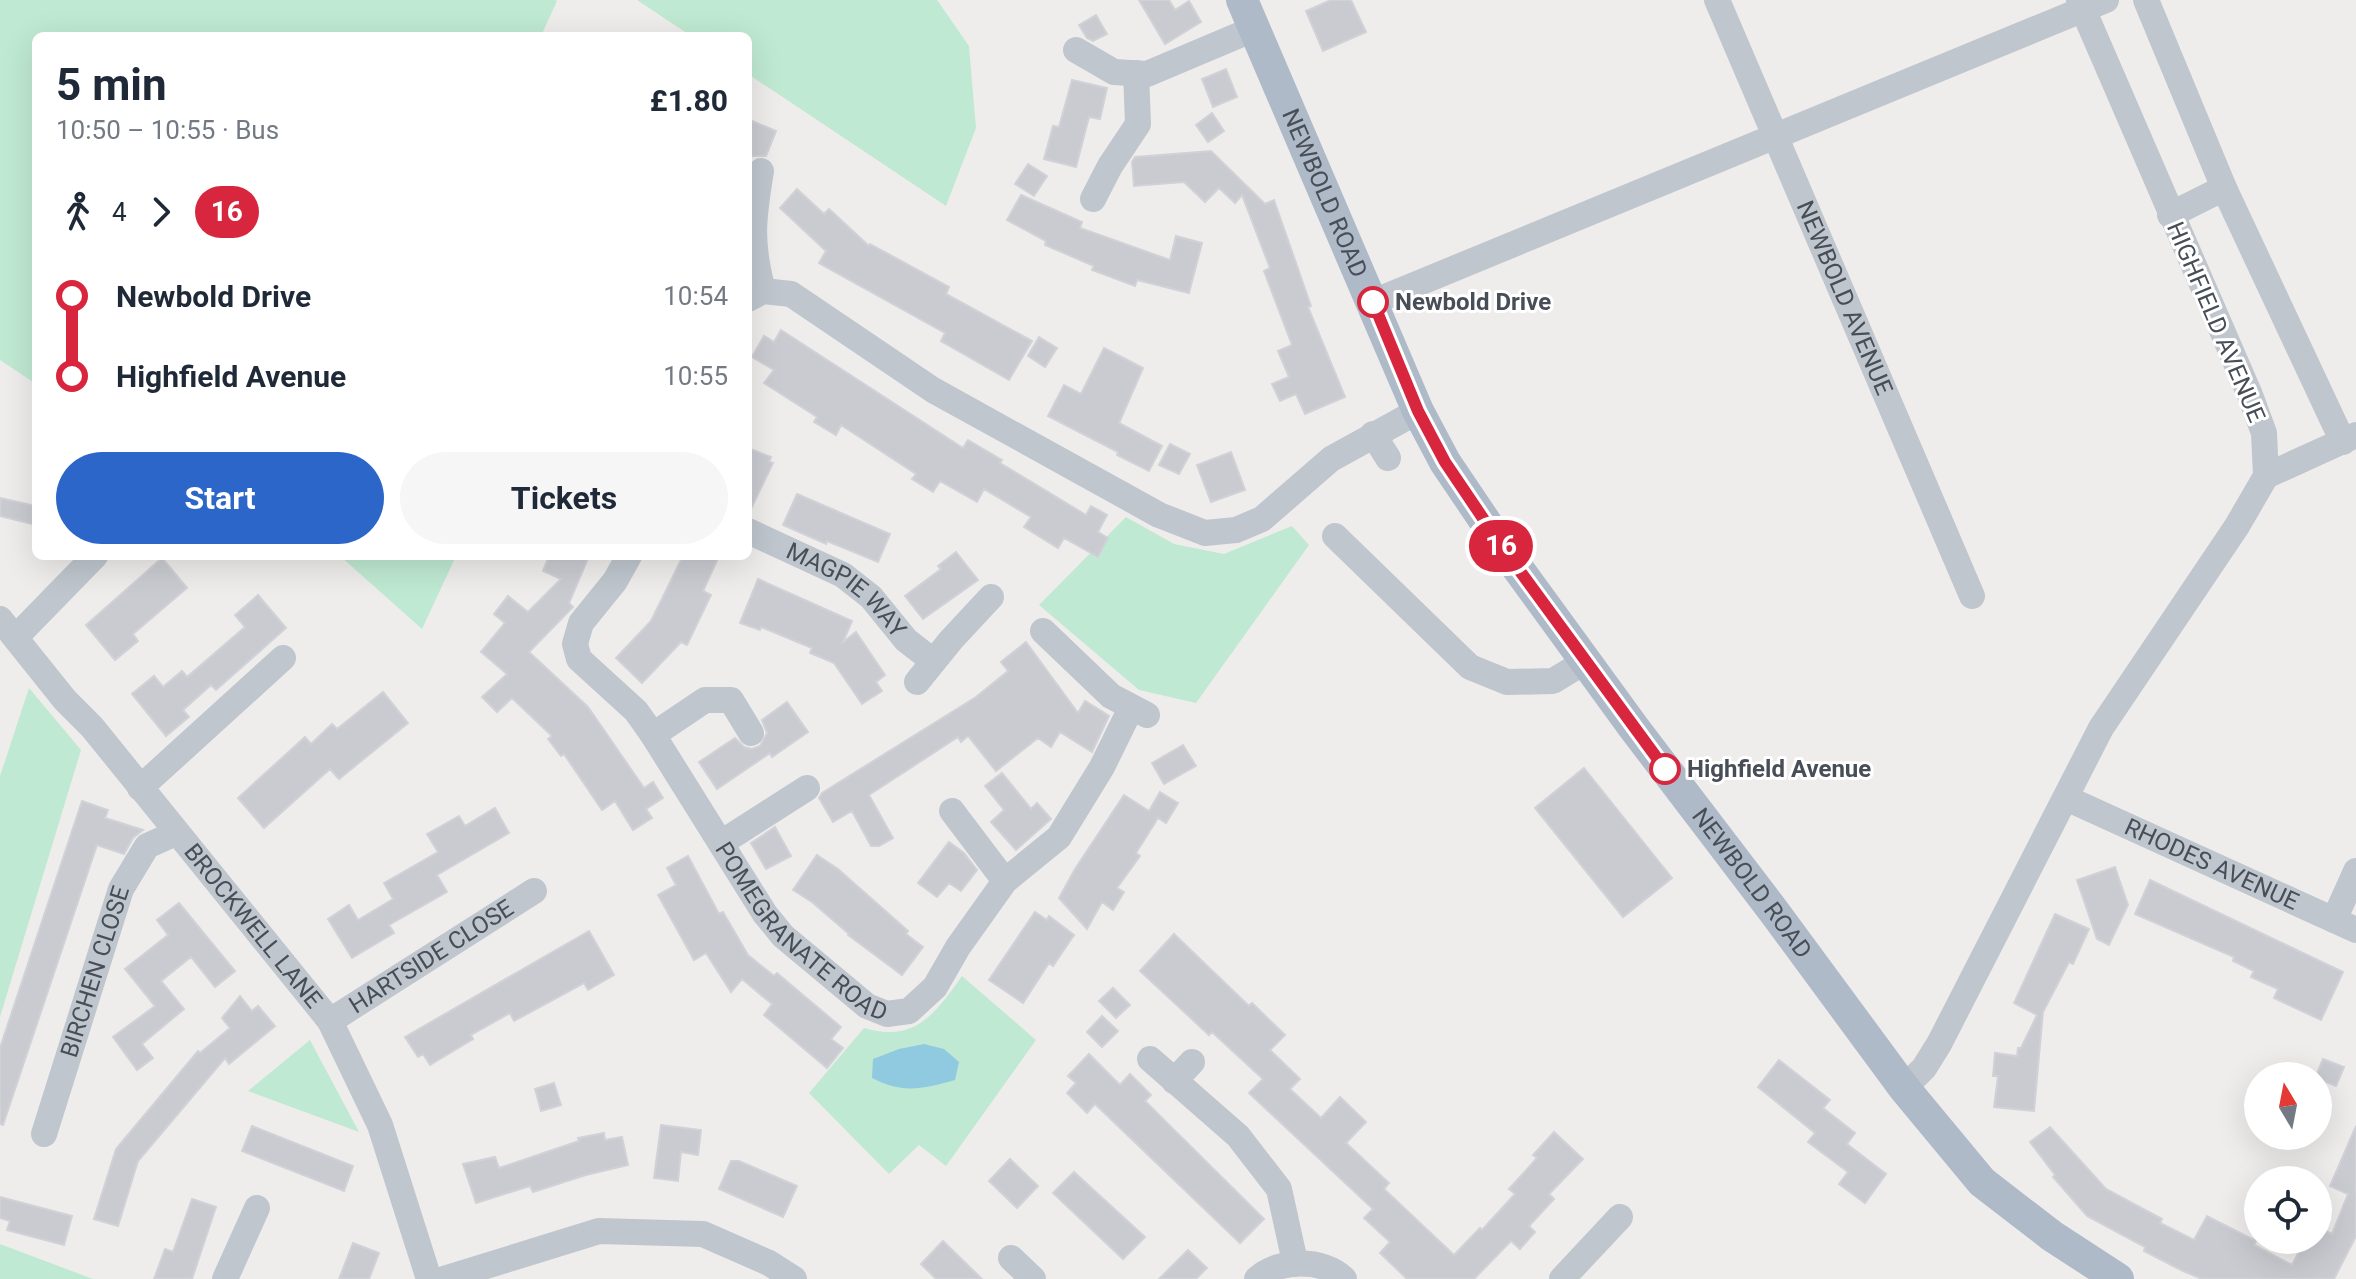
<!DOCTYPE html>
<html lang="en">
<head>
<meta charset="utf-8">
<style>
	:root { --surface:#fff; --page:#f6f6f7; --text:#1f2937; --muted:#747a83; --accent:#2d66c9 }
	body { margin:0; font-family:Roboto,sans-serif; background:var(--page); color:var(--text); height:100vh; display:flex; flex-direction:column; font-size:30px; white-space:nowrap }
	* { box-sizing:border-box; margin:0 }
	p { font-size:26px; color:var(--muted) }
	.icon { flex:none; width:44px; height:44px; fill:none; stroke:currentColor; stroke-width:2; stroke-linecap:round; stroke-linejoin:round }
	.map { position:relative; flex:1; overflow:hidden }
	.panel { position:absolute; left:32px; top:32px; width:720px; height:528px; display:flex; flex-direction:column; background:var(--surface); border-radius:12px; box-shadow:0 8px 32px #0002 }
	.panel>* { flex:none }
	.badge { padding:0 16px; border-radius:26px; font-size:28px; line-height:52px }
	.needle { width:52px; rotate:350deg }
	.tools { position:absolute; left:2244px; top:1062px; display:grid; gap:16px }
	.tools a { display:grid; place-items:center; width:88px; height:88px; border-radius:50%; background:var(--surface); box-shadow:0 8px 32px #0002; font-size:40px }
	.map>.badge { position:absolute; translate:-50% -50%; box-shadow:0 0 0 4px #fff }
	.legs { display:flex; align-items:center; gap:12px; height:88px; padding:0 24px; font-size:26px }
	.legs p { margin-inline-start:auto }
	.summary { display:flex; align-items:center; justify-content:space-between; height:136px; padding:0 24px }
	h1 { font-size:44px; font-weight:700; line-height:60px }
	.primary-button { display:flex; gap:16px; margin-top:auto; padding:16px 24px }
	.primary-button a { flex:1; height:92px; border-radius:48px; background:var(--accent); color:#fff; font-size:32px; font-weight:700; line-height:92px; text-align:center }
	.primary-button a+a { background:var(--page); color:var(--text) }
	ul { padding:0 24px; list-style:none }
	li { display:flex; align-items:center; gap:28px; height:80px; font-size:30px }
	li i { display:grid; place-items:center; width:12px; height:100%; margin:0 10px; background:currentColor }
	li i::after { content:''; width:20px; height:20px; margin:-10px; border:6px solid; border-radius:50%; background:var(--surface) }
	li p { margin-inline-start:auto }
	li:first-child i { background:linear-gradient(#0000 50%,currentColor 0) }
	li:last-child i { background:linear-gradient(currentColor 50%,#0000 0) }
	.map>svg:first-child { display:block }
	.green { fill:#bfe9d2 }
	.water { fill:#90cae1 }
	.building { fill:#cacbd1; stroke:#d1d2d7; stroke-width:2 }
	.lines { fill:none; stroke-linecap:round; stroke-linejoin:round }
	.minor { stroke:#bfc6cd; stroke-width:26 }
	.major { stroke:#afbac8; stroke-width:32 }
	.line-1-casing { stroke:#fff; stroke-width:18 }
	.line-1 { stroke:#d7263d; stroke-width:12 }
	.stop-1-dot { fill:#fff; stroke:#d7263d; stroke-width:4 }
	.labels { text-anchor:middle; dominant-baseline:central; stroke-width:6; stroke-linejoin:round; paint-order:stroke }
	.street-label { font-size:24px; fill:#474e57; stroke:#fff }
	.stop-label { font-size:24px; font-weight:bold; fill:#474e57; stroke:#fff; text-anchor:start }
</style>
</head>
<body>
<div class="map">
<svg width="2356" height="1279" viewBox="0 0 2356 1279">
	<rect width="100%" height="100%" fill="#efedec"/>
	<path class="green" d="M0 0H555L557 1 541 36H36V384L0 360Z
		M637 0H937L969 46 976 128 946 206 748 74V36H691Z
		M1126 517 1174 544 1224 554 1292 526 1309 545 1196 703 1139 690 1039 605Z
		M340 556H456L422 629Z
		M29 688 81 750 0 1017V776Z
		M962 976 1036 1040 946 1166 919 1145 889 1174 809 1093 864 1028C915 1043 935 1014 962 976Z
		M310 1040 359 1132 248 1091Z
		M0 1244 93 1279H0Z"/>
	<path class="water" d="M924 1044 944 1049 959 1062 955 1080C923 1089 902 1094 872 1078L873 1059 899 1049Z"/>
	<path class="building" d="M1139 0H1169L1175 10 1189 1 1201 22 1165 44Z
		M1331 0H1351L1366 32 1323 51 1306 11Z
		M1096 15 1107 34 1093 41 1087 38 1079 25Z
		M1226 69 1237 97 1213 107 1202 79Z
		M1072 80 1107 88 1100 119 1089 117 1076 167 1044 159 1053 126 1059 127Z
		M1212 113 1224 131 1208 142 1196 125Z
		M752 121 776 131 766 156H748V132Z
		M1211 151 1265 204 1274 200 1311 306 1308 307 1345 397 1305 414 1296 394 1280 401 1272 384 1289 377 1278 351 1292 345 1264 271 1270 268 1242 195 1235 203 1219 188 1205 202 1184 182 1134 186 1132 162 1135 157Z
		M1028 164 1047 176 1034 196 1015 184Z
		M797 189 824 214 829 209 869 246 870 244 949 287 946 294 1032 341 1009 380 941 341 945 333 819 263 826 251 780 208Z
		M1021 195 1082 222 1080 228 1170 260 1176 236 1202 243 1189 293 1137 280 1135 286 1092 270 1094 266 1045 245 1046 241 1007 220Z
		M781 330 963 448 968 440 1002 460 1000 463 1086 515 1091 506 1107 515 1098 532 1108 538 1098 557 1064 538 1058 548 1024 527 1031 517 984 489 977 502 940 481 933 492 912 479 916 474 841 425 836 435 814 422 817 417 764 383 774 370 752 357 764 336 774 342Z
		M1039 337 1057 348 1045 367 1028 356Z
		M1104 348 1143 368 1119 423 1162 446 1149 471 1117 455 1118 452 1048 416 1064 385 1081 394Z
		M1170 444 1190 454 1179 474 1159 465Z
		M748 448 771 457 769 462 773 463 748 515Z
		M1231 452 1245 490 1211 502 1197 465Z
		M797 494 890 534 878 562 827 541 826 544 783 525Z
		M0 498 36 506V525L0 516Z
		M956 552 978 580 923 619 905 596 941 569 938 566Z
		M549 556H589L569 603 573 607 529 652 588 707 644 788 653 782 663 798 646 809 652 818 633 830 615 801 602 810 564 754 561 756 548 739 552 736 512 698 497 712 482 697 507 674 481 652 505 623 494 614 508 596 528 612 561 579 543 571Z
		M683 556H719L703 591 711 595 687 645 681 642 642 683 616 658 651 621Z
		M162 558 187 588 133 634 138 641 115 660 86 625Z
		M758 579 852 621 843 642 856 632 885 675 876 682 882 691 862 704 834 663 810 653 812 648 761 627 760 630 740 623Z
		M258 595 286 628 216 690 211 685 183 710 189 717 166 736 132 694 154 676 163 687 182 671 187 677 245 627 235 615Z
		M1026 642 1078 713 1085 701 1109 716 1092 752 1060 732 1051 747 1038 738 996 771 968 736 961 742 958 737 869 795 893 838 879 846H871L852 811 833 822 819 798 822 793 976 697 1008 671 1001 662Z
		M383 692 408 723 339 779 330 769 264 828 238 798 305 737 311 744 332 724 337 729Z
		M787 702 808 732 772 757 770 753 717 789 699 762 735 738 744 747 752 749 760 746 767 733 762 720Z
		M1183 745 1196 766 1164 784 1152 763Z
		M1584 768 1672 878 1623 917 1535 808Z
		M1002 773 1031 809 1037 803 1051 819 1016 850 991 822 1004 810 985 786Z
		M1160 792 1178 803 1166 823 1158 818 1136 853 1140 856 1117 888 1124 892 1113 910 1102 902 1087 929 1059 898 1075 869 1124 795 1149 811Z
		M82 801 108 810 105 818 143 830 133 838 124 854 97 845 3 1125 0 1124V1048Z
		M495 808 509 833 437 875 447 892 389 925 394 933 352 958 328 919 349 905 358 920 393 899 384 883 438 852 427 834 459 816 465 826Z
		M775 827 791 856 766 869 751 843Z
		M949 842 964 853 977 870 961 891 949 883 937 897 918 883Z
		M817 855 838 869 908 931 906 934 923 947 902 975 848 935 849 934 812 902 793 890Z
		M688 856 719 914 723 912 748 955 774 976 777 973 841 1027 831 1039 843 1048 827 1068 764 1015 772 1004 742 979 731 992 706 953 694 960 658 895 676 885 667 868Z
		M2115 867 2128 905 2109 945 2097 939 2077 880Z
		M2150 880 2343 972 2321 1020 2274 998 2278 989 2251 977 2254 971 2233 961 2234 957 2135 914Z
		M179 903 235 971 215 987 191 957 161 981 184 1009 142 1044 153 1058 137 1070 113 1037 155 1006 125 969 168 935 157 920Z
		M1035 912 1047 920 1049 916 1074 935 1053 966 1049 963 1023 1003 989 980Z
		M2055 914 2089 929 2073 964 2069 962 2043 1012 2034 1111 1994 1107 1998 1076H1993L1995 1053 2017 1056 2018 1048H2021L2037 1015 2014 1003Z
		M589 931 614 975 588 990 584 983 514 1021 510 1013 471 1035 473 1039 430 1065 423 1054 418 1057 405 1037Z
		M1174 934 1249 1006 1252 1003 1285 1035 1270 1050 1300 1079 1290 1089 1321 1118 1340 1097 1366 1122 1346 1143 1389 1183 1384 1189 1454 1255 1480 1228 1482 1230 1515 1194 1509 1189 1537 1158 1533 1155 1554 1132 1583 1159 1549 1194 1554 1199 1529 1226 1535 1232 1520 1249 1511 1241 1474 1279H1407L1380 1253 1390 1242 1364 1218 1373 1209 1249 1093 1263 1079 1212 1032 1209 1035 1140 971Z
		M1113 988 1130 1005 1116 1018 1099 1001Z
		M240 996 252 1011 258 1006 275 1026 229 1064 225 1058 138 1161 118 1226 94 1219 116 1149 198 1051 200 1053 230 1028 222 1018Z
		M1102 1016 1118 1031 1102 1047 1087 1032Z
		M1089 1054 1120 1085 1130 1074 1151 1095 1145 1101 1264 1219 1240 1243 1095 1104 1087 1113 1067 1093 1076 1083 1068 1076Z
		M2323 1059 2344 1067 2336 1086 2318 1079 2316 1076Z
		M1779 1060 1830 1100 1823 1108 1855 1133 1847 1144 1886 1174 1865 1203 1839 1184 1848 1172 1808 1142 1815 1133 1758 1087Z
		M554 1083 561 1105 541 1111 535 1089Z
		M661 1125 701 1130 698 1155 681 1152 678 1181 654 1178Z
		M252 1126 353 1166 344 1191 242 1151Z
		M2356 1126V1236L2334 1279H2202L2183 1271 2144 1251 2145 1247 2087 1216 2053 1177 2055 1175 2030 1142 2050 1127 2106 1189 2162 1219 2160 1223 2194 1240 2207 1216 2256 1241 2254 1245 2292 1265 2305 1240H2318V1227L2332 1234 2348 1194 2330 1186Z
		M604 1133 605 1140 622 1137 628 1165 586 1175 533 1192 530 1186 476 1203 463 1164 495 1157 499 1168 579 1141 578 1138Z
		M1010 1159 1038 1186 1017 1208 989 1181Z
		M731 1161H739L797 1186 783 1217 719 1189Z
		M1074 1172 1145 1237 1123 1259 1053 1193Z
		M0 1197 72 1216 64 1245 7 1230 10 1221 0 1218Z
		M192 1199 216 1207 192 1279H154L165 1249 173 1252Z
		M943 1241 982 1279H936L921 1264Z
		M353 1243 379 1253 369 1279H339Z
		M1188 1250 1207 1268 1196 1279H1159Z"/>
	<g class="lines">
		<g class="minor">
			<path id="s1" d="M1717 0 1972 596"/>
			<path d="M2146 0 2224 188 2343 442"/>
			<path d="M1076 50 1114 72 1147 74 1256 28"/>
			<path d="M761 171C753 219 750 242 763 291"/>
			<path d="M1093 199 1110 166 1138 124 1136 73"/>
			<path d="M2170 215 2224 188"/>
			<path d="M748 299 763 291 791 294 933 390 1159 515 1205 533 1236 530 1262 519 1331 459 1418 411"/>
			<path d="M1373 302 2106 0"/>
			<path d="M1373 434 1388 458"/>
			<path d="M2266 476 2356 435"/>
			<path id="s2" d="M748 531 843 575 871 597 906 640 933 661"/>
			<path d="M1335 536 1470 667 1507 682 1553 681 1586 661"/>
			<path id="s3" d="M629 556 615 581 581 623 575 644 579 659 636 711 653 735 765 914 783 936 867 1006 887 1014 909 1011 935 987 958 947 1005 881 1059 837 1102 767 1131 708"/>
			<path id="s4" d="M0 619 65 700 92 727 330 1021 380 1125 429 1279"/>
			<path d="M1043 631 1111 696 1147 715"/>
			<path d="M16 637 95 556"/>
			<path d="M917 682 951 640 991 597"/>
			<path d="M653 735 705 700H731L751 733"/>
			<path d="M140 788 283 658"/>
			<path id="s5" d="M2066 798 2356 930"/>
			<path d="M952 811 1005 881"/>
			<path d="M721 843 807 788"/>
			<path d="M2334 920 2356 871"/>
			<path id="s6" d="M330 1021 534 891"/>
			<path d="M1150 1059 1238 1136 1279 1189 1295 1262"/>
			<path d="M1174 1081 1192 1062"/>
			<path d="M1904 1088 1924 1068 1939 1044 2101 728 2237 526 2266 476 2264 433 2250 395 2079 0"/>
			<path id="s7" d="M44 1134 121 889 147 846 176 833"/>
			<path d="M1011 1258 1033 1279"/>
			<path d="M225 1279 257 1208"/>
			<path d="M444 1279 599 1231 703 1234 769 1263 794 1279"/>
			<path d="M1257 1279C1278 1259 1323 1258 1344 1279"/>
			<path d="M1562 1279 1620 1217"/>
		</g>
		<path class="major" id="s8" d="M1242 0 1418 411 1445 462 1503 548 1634 728 1772 909 1904 1088 1982 1182 2052 1236 2118 1279"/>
	</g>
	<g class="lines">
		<defs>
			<path id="line-1" d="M1373 302 1418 411 1445 462 1503 548 1665 769"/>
		</defs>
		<use href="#line-1" class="line-1-casing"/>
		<use href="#line-1" class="line-1"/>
	</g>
	<g class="stop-1-dot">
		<circle cx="1373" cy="302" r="14"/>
		<circle cx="1665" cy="769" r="14"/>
	</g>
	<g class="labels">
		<g class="street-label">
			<text stroke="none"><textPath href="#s8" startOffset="210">NEWBOLD ROAD</textPath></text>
			<text stroke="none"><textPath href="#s1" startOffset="324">NEWBOLD AVENUE</textPath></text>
			<text transform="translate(2216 322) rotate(67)">HIGHFIELD AVENUE</text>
			<text stroke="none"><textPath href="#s2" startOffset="116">MAGPIE WAY</textPath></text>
			<text stroke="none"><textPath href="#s5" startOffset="160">RHODES AVENUE</textPath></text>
			<text stroke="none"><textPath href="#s8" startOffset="1026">NEWBOLD ROAD</textPath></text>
			<text stroke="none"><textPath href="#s3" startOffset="476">POMEGRANATE ROAD</textPath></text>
			<text stroke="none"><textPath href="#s4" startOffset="398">BROCKWELL LANE</textPath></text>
			<text stroke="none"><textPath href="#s6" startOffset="120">HARTSIDE CLOSE</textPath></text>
			<text stroke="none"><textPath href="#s7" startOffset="170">BIRCHEN CLOSE</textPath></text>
		</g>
		<g class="stop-label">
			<text x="1395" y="302">Newbold Drive</text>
			<text x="1687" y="769">Highfield Avenue</text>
		</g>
	</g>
</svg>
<div class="tools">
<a><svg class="needle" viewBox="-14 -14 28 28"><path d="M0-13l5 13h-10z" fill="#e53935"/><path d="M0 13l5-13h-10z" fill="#747a83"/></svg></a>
<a><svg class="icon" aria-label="locate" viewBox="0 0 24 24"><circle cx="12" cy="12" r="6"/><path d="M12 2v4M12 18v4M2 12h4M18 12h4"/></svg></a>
</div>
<b class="badge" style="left:1501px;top:546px;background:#d7263d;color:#fff">16</b>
<section class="panel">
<div class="summary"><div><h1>5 min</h1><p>10:50 – 10:55 · Bus</p></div><b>£1.80</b></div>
<div class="legs"><svg class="icon" aria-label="walk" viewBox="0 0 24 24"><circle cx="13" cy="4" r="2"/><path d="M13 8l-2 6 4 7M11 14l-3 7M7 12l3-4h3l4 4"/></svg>4<svg class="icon" aria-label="forward" viewBox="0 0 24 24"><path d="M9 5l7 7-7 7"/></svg><b class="badge" style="background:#d7263d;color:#fff">16</b></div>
<ul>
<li><i style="color:#d7263d"></i><b>Newbold Drive</b><p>10:54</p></li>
<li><i style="color:#d7263d"></i><b>Highfield Avenue</b><p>10:55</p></li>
</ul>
<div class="primary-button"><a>Start</a><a>Tickets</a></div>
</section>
</div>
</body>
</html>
